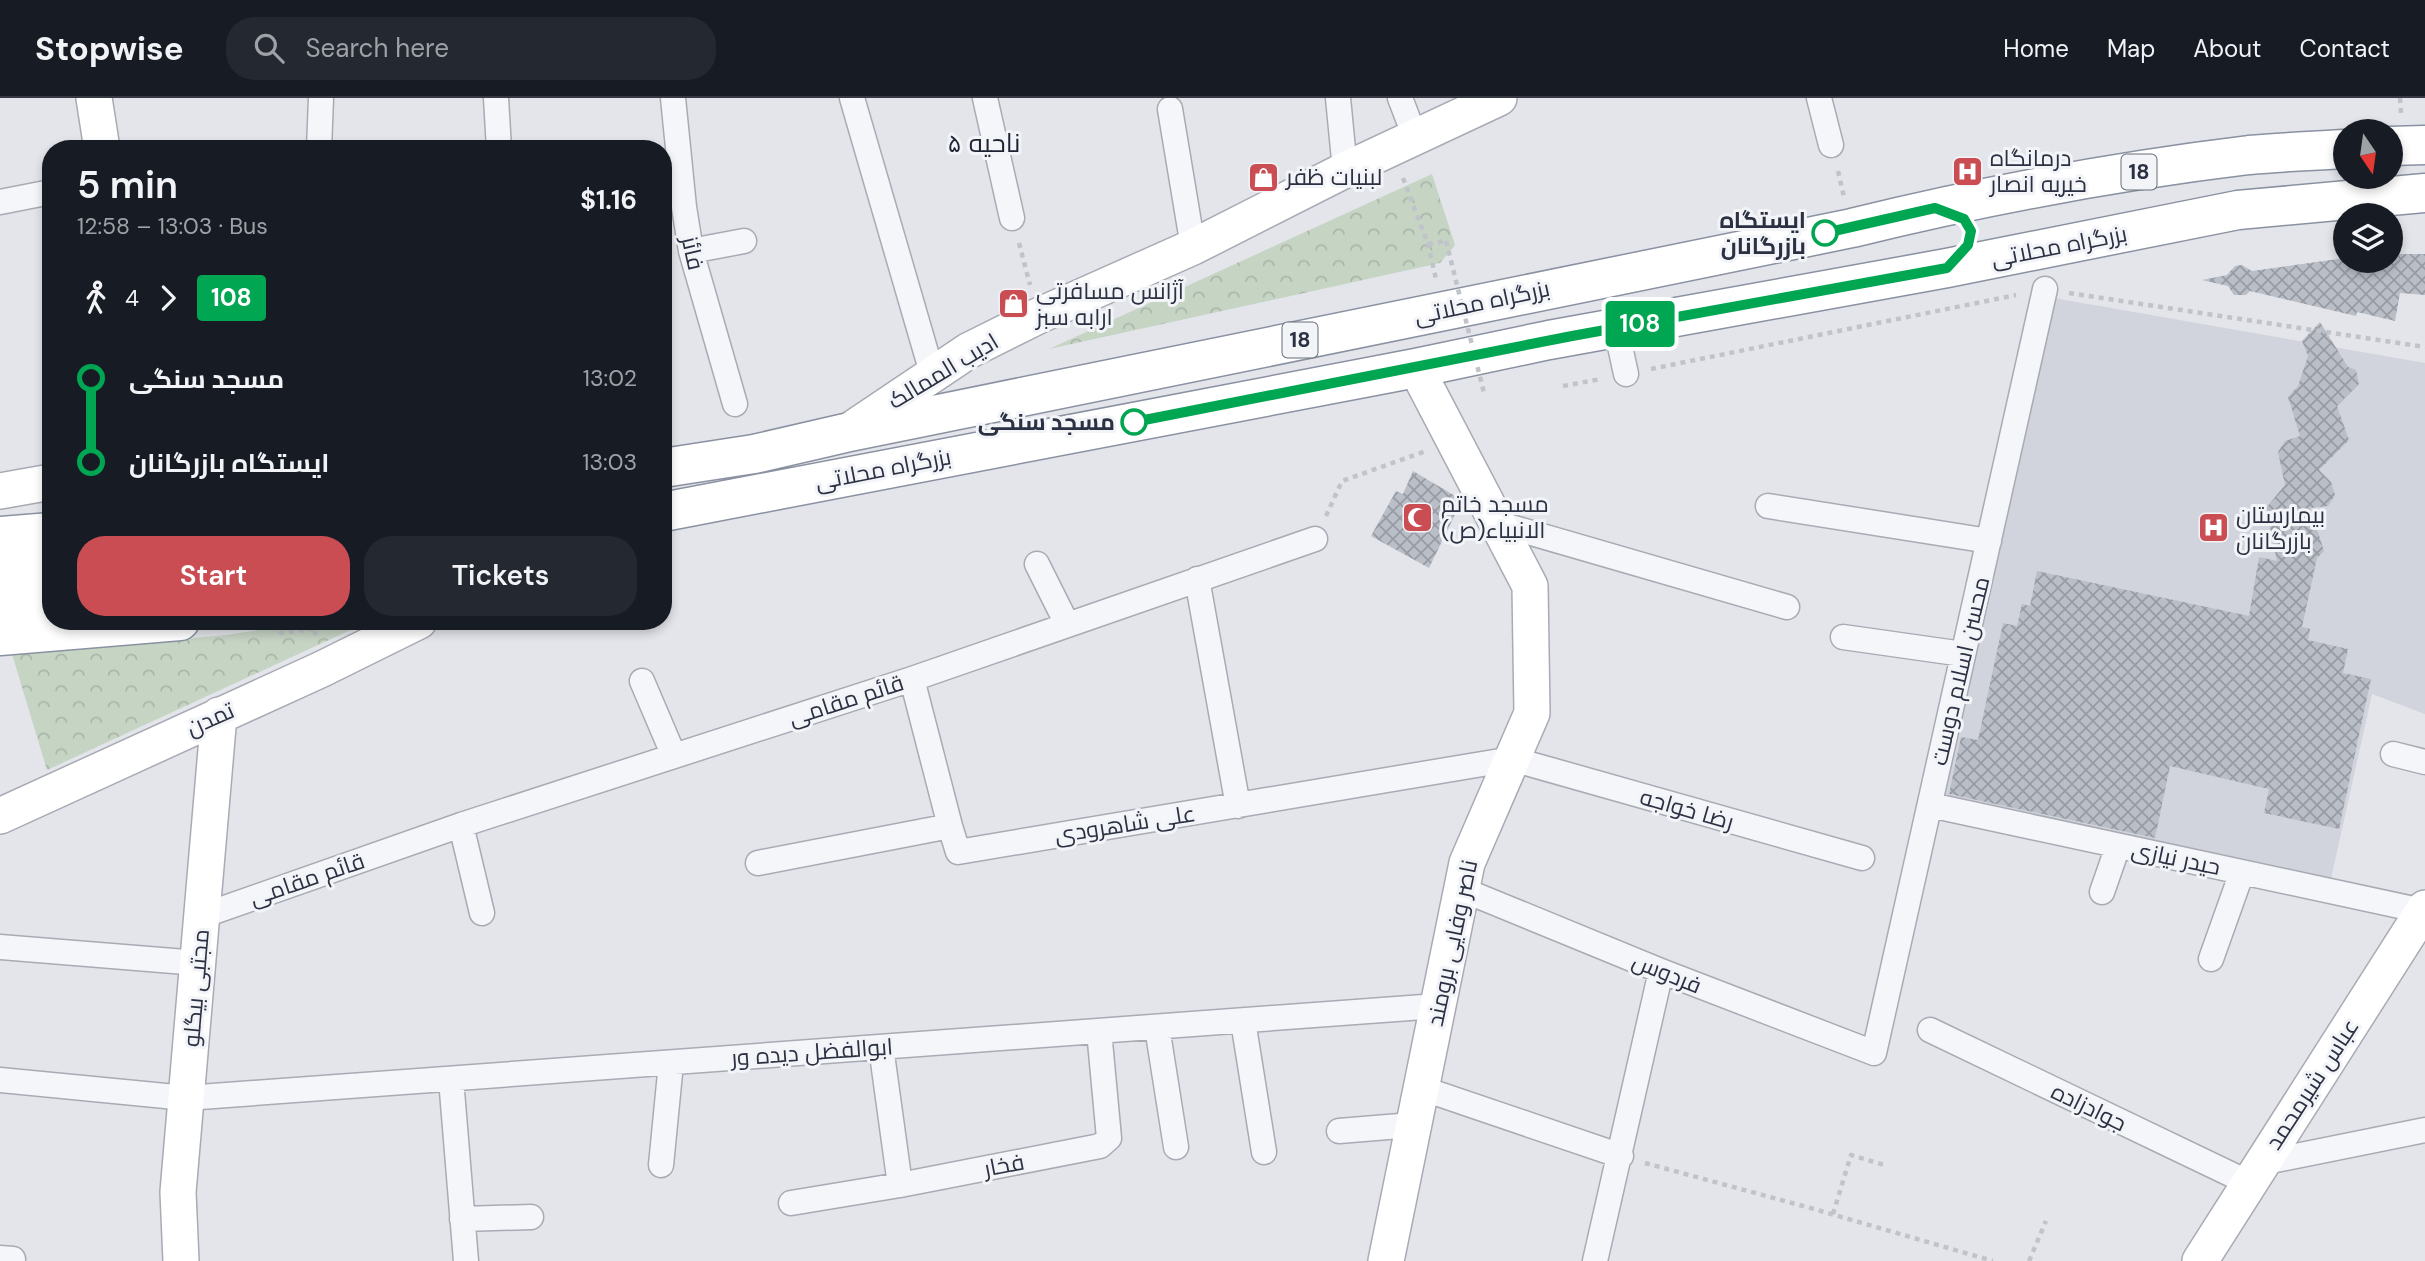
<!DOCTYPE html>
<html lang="en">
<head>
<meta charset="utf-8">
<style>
	:root { --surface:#171b24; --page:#242831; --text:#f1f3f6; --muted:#9ea1a6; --line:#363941; --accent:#ca4d53 }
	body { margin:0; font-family:"DM Sans",Cairo,sans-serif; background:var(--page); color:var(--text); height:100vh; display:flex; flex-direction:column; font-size:26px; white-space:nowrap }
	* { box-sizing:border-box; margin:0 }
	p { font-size:23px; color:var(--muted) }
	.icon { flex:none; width:38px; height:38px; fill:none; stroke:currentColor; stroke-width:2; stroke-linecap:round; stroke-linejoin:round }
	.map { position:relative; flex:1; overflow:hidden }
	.drawer { position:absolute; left:42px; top:42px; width:630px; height:490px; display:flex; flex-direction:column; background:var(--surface); border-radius:28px; box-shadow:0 4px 10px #0003 }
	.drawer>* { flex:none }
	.badge { padding:0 14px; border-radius:5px; font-size:24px; line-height:46px }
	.needle { width:46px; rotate:167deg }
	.buttons { position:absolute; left:2333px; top:21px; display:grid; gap:14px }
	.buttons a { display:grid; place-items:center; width:70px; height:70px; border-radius:50%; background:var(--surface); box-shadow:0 4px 10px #0003; font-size:35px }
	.map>.badge { position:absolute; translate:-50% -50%; box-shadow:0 0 0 4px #fff }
	.legs { display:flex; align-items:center; gap:10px; height:77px; padding:0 35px; font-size:23px }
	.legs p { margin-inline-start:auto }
	.head { display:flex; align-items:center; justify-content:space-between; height:119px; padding:0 35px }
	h1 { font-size:38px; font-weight:600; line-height:52px }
	.primary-button { display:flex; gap:14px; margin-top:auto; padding:14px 35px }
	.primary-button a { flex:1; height:80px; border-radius:28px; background:var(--accent); color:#fff; font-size:28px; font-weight:600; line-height:80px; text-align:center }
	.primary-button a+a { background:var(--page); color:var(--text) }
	ul { padding:0 35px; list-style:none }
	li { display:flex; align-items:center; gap:24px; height:84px; font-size:26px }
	li i { display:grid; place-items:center; width:10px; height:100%; margin:0 9px; background:currentColor }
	li i::after { content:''; width:18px; height:18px; margin:-9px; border:5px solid; border-radius:50%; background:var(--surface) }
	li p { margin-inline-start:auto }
	li:first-child i { background:linear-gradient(#0000 50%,currentColor 0) }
	li:last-child i { background:linear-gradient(currentColor 50%,#0000 0) }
	header { display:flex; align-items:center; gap:42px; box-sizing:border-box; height:98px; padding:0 35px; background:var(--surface); border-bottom:2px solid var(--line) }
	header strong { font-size:33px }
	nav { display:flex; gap:38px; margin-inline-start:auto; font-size:24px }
	.search { width:490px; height:63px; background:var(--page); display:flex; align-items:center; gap:18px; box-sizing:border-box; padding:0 24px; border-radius:28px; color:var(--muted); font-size:26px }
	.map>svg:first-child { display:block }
	.built { fill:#d1d4dc }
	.park { fill:url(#park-crowns) }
	.building { fill:url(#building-cross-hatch) }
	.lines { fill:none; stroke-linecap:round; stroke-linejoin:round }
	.street-casing { stroke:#a8abb4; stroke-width:27 }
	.secondary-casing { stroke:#a8abb4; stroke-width:38 }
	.highway-casing { stroke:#8a91a1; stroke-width:41 }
	.path { stroke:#c0c3c9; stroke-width:4.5; stroke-dasharray:5 5; stroke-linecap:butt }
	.street { stroke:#f5f6f9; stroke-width:24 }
	.secondary { stroke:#fff; stroke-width:35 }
	.highway { stroke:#fff; stroke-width:38 }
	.path-bridge { stroke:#c0c3c9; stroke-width:4.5; stroke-dasharray:5 5; stroke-linecap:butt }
	.line-1-casing { stroke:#fff; stroke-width:16 }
	.line-1 { stroke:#00a651; stroke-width:10 }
	.stop-1-dot { fill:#fff; stroke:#00a651; stroke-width:3.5 }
	.labels { text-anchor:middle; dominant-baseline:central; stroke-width:6; stroke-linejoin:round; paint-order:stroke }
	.shield { fill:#f2f4f8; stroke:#676c79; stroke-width:2 }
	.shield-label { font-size:21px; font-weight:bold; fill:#2b3142 }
	.poi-label { font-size:23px; fill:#2b3142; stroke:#f2f4f8; text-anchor:start }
	.stop-label { font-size:23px; font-weight:bold; fill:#2b3142; stroke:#f2f4f8; text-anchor:end }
	.street-label { font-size:23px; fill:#2b3142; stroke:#f2f4f8 }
	.quarter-label { font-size:26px; fill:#1d2233; stroke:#f2f4f8 }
</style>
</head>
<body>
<header>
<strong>Stopwise</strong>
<div class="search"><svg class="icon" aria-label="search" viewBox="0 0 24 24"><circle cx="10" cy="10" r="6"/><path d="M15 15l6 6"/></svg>Search here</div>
<nav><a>Home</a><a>Map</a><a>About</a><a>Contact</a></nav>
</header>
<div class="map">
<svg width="2425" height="1163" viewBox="0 0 2425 1163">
	<defs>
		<pattern id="park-crowns" width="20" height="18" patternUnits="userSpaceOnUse" patternTransform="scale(1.75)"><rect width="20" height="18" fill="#c6d4c4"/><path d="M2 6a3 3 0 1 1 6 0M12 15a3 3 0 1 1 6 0" fill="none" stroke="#aab6aa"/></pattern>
		<pattern id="building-cross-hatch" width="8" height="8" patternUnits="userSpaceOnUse" patternTransform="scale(1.75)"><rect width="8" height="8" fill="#babec7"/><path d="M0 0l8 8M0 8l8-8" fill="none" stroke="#979ba3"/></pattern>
	</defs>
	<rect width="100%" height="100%" fill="#e3e5ea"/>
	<path class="built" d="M2048 199 2425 265V616L2372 596 2330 785 1944 703Z"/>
	<path class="park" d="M1432 76 1455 147 1440 165 1049 251Z
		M317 523H370L47 672 12 556 226 537Z"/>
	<path class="building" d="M2390 156H2425V197L2400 195 2395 223 2357 214 2356 218 2250 193 2246 197H2234L2228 188 2202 182 2227 177 2235 168 2242 167 2252 173 2345 160V163H2390Z
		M2320 224 2348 269 2356 272 2359 286 2337 308 2349 342 2319 372 2331 384 2335 397 2328 408 2310 410 2324 453 2317 460 2302 529 2310 531 2308 542 2348 551 2343 575 2371 581 2339 731 2264 715 2269 691 2170 668 2155 740 1949 696 1961 639 1978 642 2003 525 2017 528 2022 506 2030 508 2037 473 2249 518 2259 459 2277 463 2266 410 2285 387 2278 354 2285 343 2300 338 2288 299 2298 288 2308 258 2302 243Z
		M1413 373 1462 402 1429 470 1371 438 1396 393 1403 396Z"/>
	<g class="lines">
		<defs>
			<path id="street" d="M496 0 499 51
				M673 0 684 109 691 153 735 306
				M852 0 932 275
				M985 0 1012 120
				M1338 0 1345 72
				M1400 0 1415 39
				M1819 0 1831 47
				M1170 11 1193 149
				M319 51 321 0
				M0 104 51 94
				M691 153 744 143
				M1616 230 1626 276
				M1768 408 1989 443
				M1497 425 1787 509
				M1037 466 1067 526
				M1197 481 1238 708
				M1843 539 1963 556
				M912 581 950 728
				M642 583 674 658
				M2393 656 2425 664
				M1930 707 2423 813
				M461 727 482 815
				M758 765 950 728 958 754 1512 661 1862 760
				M1461 791 1661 873 1874 955 2045 191
				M2102 794 2118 748
				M202 818 461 727 912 581 1315 441
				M0 849 198 865
				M2211 861 2242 774
				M1243 923 1264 1054
				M1157 929 1176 1049
				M1930 932 2249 1085
				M881 949 900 1087
				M451 981 466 1163
				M0 982 186 1000 1437 908
				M1421 990 1621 1058
				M1339 1033 1412 1027
				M2261 1065 2425 1032
				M661 1067 671 965
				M791 1105 900 1087 1100 1048 1109 1040 1099 933
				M462 1121 531 1119
				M0 1160 13 1161
				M1595 1163 1661 873"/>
			<path id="secondary" d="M94 0 102 51
				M846 335 968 253 1038 218 1193 149 1345 72 1499 0
				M0 393 51 384
				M0 718 322 571 419 523
				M181 1163 178 1094 219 617
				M1386 1163 1467 765 1532 615 1530 488 1416 270
				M2200 1163 2425 810"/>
			<path id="highway" d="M2390 48 2425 47
				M663 370 754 356 845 335 1852 130C1983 98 2116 73 2249 57 2281 54 2313 53 2345 51
				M663 414 1416 270 1549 242 1947 170 2238 112 2425 95
				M0 438 51 434
				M0 467 51 464
				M0 500 51 496
				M0 538 180 523"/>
		</defs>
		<use href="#street" class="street-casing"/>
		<use href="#secondary" class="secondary-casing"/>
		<use href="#highway" class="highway-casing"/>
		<path class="path" d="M2400 0 2401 15
			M1838 73 1844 99
			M1403 80 1428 146 1436 181
			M1019 145 1030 187
			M1428 146 1446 143
			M2069 195 2425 249
			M1651 271 2016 197
			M1563 288 1601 281
			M1326 418 1342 383 1426 353
			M280 523 281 535 314 531
			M313 523 316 539
			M1645 1065 1814 1111 1993 1163
			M1833 1116 1851 1057 1884 1067
			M2029 1163 2046 1123"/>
		<use href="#street" class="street"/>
		<use href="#secondary" class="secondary"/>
		<use href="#highway" class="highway"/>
		<path class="path-bridge" d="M1446 143 1484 295"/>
	</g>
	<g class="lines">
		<defs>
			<path id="line-1" d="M1134 324 1572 238 1947 170 1968 147 1971 133 1964 121 1935 110 1825 135"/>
		</defs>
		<use href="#line-1" class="line-1-casing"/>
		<use href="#line-1" class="line-1"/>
	</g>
	<defs>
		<symbol id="hospital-square" viewBox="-11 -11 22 22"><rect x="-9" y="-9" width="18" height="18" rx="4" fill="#ca4d53" stroke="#f2f4f8"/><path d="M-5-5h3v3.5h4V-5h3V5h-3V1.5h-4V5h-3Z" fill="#fff"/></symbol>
		<symbol id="shop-square" viewBox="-11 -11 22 22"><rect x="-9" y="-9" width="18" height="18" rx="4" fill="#ca4d53" stroke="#f2f4f8"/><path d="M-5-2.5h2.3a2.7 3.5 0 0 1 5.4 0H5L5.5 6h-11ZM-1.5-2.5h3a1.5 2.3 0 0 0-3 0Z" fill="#fff"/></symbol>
		<symbol id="mosque-square" viewBox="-11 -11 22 22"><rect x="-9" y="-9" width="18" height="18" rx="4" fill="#ca4d53" stroke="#f2f4f8"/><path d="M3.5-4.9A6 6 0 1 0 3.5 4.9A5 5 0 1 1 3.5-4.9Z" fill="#fff"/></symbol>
	</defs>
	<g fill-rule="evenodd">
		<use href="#hospital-square" x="1950" y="56" width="35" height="35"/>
		<use href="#shop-square" x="1246" y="62" width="35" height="35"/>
		<use href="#shop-square" x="996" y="188" width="35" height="35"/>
		<use href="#mosque-square" x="1400" y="402" width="35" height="35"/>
		<use href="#hospital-square" x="2196" y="412" width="35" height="35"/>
	</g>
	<g class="stop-1-dot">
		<circle cx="1825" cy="135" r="12"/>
		<circle cx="1134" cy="324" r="12"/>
	</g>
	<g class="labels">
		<g class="shield">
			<rect x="2121.5" y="56.5" width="35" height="35" rx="5"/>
			<rect x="1282.5" y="224.5" width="35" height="35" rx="5"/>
		</g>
		<g class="shield-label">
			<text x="2139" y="74">18</text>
			<text x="1300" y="242">18</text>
		</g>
		<g class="poi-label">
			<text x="1990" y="60">درمانگاه<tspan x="1990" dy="26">خیریه انصار</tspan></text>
			<text x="1286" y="79">لبنیات ظفر</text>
			<text x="1036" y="193">آژانس مسافرتی<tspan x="1036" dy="26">ارابه سبز</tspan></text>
			<text x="1441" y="406">مسجد خاتم<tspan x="1441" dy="26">الانبیاء(ص)</tspan></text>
			<text x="2236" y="417">بیمارستان<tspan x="2236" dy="26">بازرگانان</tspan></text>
		</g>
		<g class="stop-label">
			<text x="1806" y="122">ایستگاه<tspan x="1806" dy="26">بازرگانان</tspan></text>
			<text x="1115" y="324">مسجد سنگی</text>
		</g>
		<g class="street-label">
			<text transform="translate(2059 148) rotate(-11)">بزرگراه محلاتی</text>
			<text transform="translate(693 155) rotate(77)">فائز</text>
			<text transform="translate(1482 204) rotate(-12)">بزرگراه محلاتی</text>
			<text transform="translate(943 273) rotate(-31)">ادیب الممالک</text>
			<text transform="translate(883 371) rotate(-11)">بزرگراه محلاتی</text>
			<text transform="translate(1960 573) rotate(-77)">محسن اسلام دوست</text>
			<text transform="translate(846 602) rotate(-18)">قائم مقامی</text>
			<text transform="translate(210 621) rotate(-24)">تمدن</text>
			<text transform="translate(1687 711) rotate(16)">رضا خواجه</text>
			<text transform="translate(1125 726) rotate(-9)">علی شاهرودی</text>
			<text transform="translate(2176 760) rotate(12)">حیدر نیازی</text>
			<text transform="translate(307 781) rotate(-19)">قائم مقامی</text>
			<text transform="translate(1452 845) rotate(-78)">ناصر وفایی برومند</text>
			<text transform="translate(1667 875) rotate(22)">فردوس</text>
			<text transform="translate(196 890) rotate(-85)">مجتبی بیگلو</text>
			<text transform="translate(812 954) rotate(-4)">ابوالفضل دیده ور</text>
			<text transform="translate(2312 986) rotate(-57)">عباس شیرمحمد</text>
			<text transform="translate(2089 1009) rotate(26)">جوادزاده</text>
			<text transform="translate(1004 1067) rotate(-11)">فخار</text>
		</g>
		<g class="quarter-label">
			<text x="984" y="45">ناحیه ۵</text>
		</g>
	</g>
</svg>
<div class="buttons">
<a><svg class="needle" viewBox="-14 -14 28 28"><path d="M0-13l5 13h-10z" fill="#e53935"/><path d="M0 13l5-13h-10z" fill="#9ea1a6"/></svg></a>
<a><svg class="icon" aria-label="layers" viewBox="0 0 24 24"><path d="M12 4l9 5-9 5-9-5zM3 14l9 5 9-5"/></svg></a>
</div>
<b class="badge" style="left:1640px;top:226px;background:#00a651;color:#fff">108</b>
<section class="drawer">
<div class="head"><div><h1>5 min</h1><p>12:58 – 13:03 · Bus</p></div><b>$1.16</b></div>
<div class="legs"><svg class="icon" aria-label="walk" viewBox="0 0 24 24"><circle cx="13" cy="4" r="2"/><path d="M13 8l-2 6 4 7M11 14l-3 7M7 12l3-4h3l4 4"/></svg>4<svg class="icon" aria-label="forward" viewBox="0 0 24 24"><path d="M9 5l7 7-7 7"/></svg><b class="badge" style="background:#00a651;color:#fff">108</b></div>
<ul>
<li><i style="color:#00a651"></i><b>مسجد سنگی</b><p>13:02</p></li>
<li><i style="color:#00a651"></i><b>ایستگاه بازرگانان</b><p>13:03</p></li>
</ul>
<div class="primary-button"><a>Start</a><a>Tickets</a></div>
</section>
</div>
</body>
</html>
